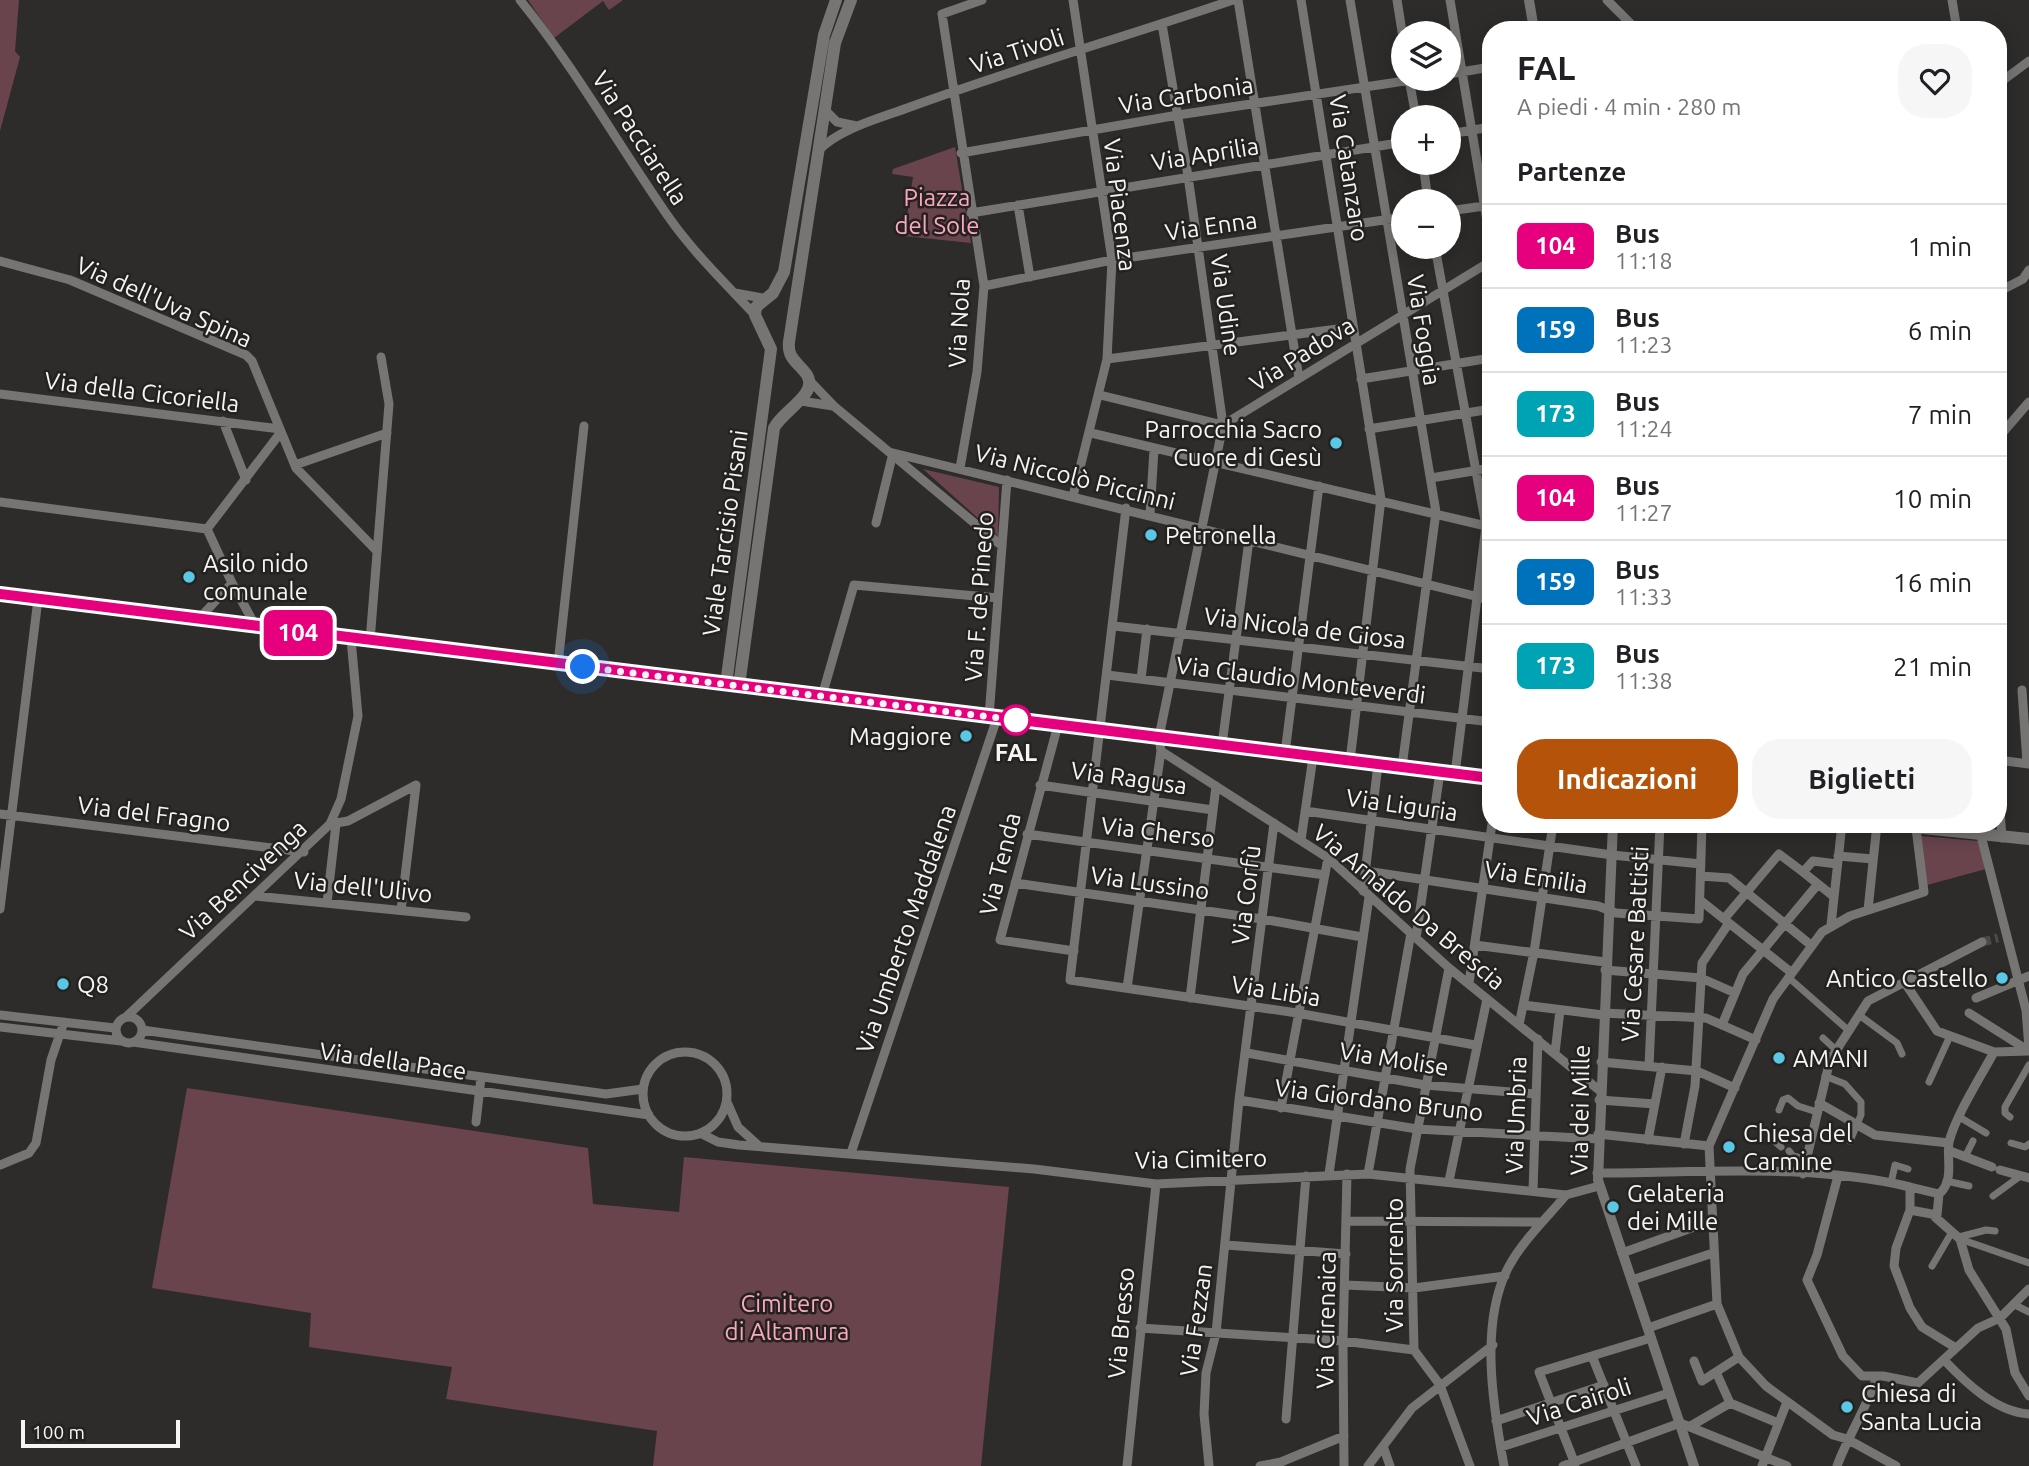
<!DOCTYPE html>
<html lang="it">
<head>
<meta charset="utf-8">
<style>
	:root { --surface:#fff; --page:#f6f6f6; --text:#202124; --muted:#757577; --line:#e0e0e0; --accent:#b45309 }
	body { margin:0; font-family:Ubuntu,sans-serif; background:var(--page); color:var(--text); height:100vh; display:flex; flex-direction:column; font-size:26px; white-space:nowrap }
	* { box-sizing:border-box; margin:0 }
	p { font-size:23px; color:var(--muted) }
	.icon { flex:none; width:38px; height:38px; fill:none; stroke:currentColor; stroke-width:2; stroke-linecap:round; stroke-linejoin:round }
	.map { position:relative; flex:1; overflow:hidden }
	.details { position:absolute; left:1482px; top:21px; width:525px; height:812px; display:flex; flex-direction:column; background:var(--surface); border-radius:28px; box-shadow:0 4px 18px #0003 }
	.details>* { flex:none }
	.badge { padding:0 14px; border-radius:10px; font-size:24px; line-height:46px }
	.tools { position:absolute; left:1391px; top:21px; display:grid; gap:14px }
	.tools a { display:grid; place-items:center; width:70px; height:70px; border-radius:50%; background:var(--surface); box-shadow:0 4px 18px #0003; font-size:35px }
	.scale { position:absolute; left:21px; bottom:18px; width:159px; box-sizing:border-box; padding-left:7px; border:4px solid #f6f5f3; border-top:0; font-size:19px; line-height:24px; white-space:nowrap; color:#f6f5f3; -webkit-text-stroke:5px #242220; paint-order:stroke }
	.you { position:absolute; width:35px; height:35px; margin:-18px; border:5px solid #fff; border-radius:50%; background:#1a73e8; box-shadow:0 0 0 10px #1a73e833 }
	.map>.badge { position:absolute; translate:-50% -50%; box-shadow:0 0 0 4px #fff }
	h2 { padding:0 35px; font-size:26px; line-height:63px }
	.round { display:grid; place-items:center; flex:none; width:74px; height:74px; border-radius:28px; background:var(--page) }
	.head { display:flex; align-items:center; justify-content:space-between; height:119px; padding:0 35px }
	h1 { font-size:33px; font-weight:700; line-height:52px }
	.action { display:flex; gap:14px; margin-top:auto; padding:14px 35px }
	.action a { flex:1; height:80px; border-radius:28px; background:var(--accent); color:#fff; font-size:28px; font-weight:700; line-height:80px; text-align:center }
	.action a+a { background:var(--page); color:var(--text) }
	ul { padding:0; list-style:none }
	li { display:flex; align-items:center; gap:21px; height:84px; padding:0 35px; border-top:2px solid var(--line) }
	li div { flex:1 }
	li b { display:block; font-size:26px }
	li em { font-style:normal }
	li .badge { min-width:77px; font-weight:700; text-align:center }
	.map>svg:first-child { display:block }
	.green { fill:#69444d }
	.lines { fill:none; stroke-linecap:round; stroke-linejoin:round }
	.minor-tunnel { stroke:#4c4a48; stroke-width:9; stroke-dasharray:9 4.5; stroke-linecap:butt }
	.pedestrian { stroke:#777573; stroke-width:7 }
	.minor { stroke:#777573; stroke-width:9 }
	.tertiary { stroke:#777573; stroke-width:10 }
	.secondary { stroke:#777573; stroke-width:12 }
	.line-casing { stroke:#fff; stroke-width:16 }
	.line { stroke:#e6007e; stroke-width:10 }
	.walk { stroke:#f6f5f3; stroke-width:7; stroke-dasharray:0 12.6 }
	.poi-dot { fill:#5ac8e5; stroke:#242220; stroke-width:2.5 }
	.stop-dot { fill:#fff; stroke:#e6007e; stroke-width:3.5 }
	.labels { text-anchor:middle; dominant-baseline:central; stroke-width:5; stroke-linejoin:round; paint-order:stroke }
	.street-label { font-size:24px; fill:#f6f5f3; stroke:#242220 }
	.park-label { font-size:24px; fill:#fda7bd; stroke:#242220 }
	.poi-label { font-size:24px; fill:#f6f5f3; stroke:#242220; text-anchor:start }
	.stop-label { font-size:24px; font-weight:bold; fill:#f6f5f3; stroke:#242220 }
</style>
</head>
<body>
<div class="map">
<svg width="2029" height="1466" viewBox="0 0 2029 1466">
	<rect width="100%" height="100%" fill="#2e2c2a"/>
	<path class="green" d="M0 0H19L15 51 20 57 0 131Z
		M528 0H623L609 10 603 1 554 38Z
		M955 147 971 243 904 236 913 177 892 174 893 169Z
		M923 469 999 487 998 536Z
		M1921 836 1978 841 1986 869 1927 885Z
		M187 1088 588 1148 593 1204 679 1212 684 1157 1009 1187 981 1466H653L657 1431 446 1399 452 1367 309 1347 311 1313 152 1288Z"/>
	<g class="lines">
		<path class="minor-tunnel" d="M1982 942 1998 938"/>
		<path class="pedestrian" d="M1788 977 1848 1030
			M1859 1015 1897 1043 1902 1054
			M1823 1038 1835 1049
			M1825 1076 1845 1084 1861 1102V1115L1850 1141
			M1929 1082 1950 1036
			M1779 1110 1783 1100 1788 1098 1798 1106 1817 1112
			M2010 1117 2005 1113V1107L2029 1065
			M1961 1118 1986 1133
			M1771 1138 1781 1147
			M2011 1143 2025 1147 2029 1144
			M1789 1151 1793 1156 1806 1159
			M1965 1157 1973 1141
			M1946 1181 1969 1186
			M1891 1183 1895 1165 1908 1169
			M1993 1196 2019 1177
			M1959 1237 1986 1230 1995 1231
			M1960 1239 2029 1263
			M1932 1266 1952 1232
			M2013 1304 2029 1312"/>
		<path class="minor" d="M520 0C576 69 619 146 670 219 695 254 726 284 755 315
			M1073 0 1112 260 1107 359 1073 496
			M1238 0 1299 378
			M1301 0 1381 499 1350 761
			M1350 0 1436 512 1402 767
			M1397 0 1404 44
			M1450 0 1491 245
			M1607 0 1637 30
			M1952 0 1957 30
			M1162 24 1188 176 1223 425 1159 737 1161 751 1328 858 1449 968 1599 1090
			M1449 74 1491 67
			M1409 79 1416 117
			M1998 84 2029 61
			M825 110 837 122 857 126
			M1449 134 1491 127
			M819 150C841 128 881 118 910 107 1016 68 1125 37 1233 0
			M961 153 1178 115 1418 79
			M1423 163 1428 201
			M1018 205 1030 277
			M1449 211 1491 205
			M971 213 1404 142
			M1435 247 1486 526 1455 774
			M0 261 70 280 246 355 252 361 296 468 376 550
			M984 286 1112 260 1404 217
			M1998 292 2023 279 2029 270
			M735 293 762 298
			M1107 359 1353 327
			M1361 379 1491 358
			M810 381 835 407 1002 546
			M0 394 280 429
			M1100 395 1223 425
			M801 401 833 406
			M223 421 246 480
			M1223 425 1491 261
			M1369 429 1491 409
			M1091 433 1486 526
			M1998 438 2029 402
			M893 453 1491 600
			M295 465 387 433
			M960 468 977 372 984 286 942 14 982 0
			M1431 478 1491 468
			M0 502 207 529
			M1126 508 1070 980 1297 1013 1475 1045
			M1150 515 1154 449
			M876 523 893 453
			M232 583 207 529 281 432
			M197 621 232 583 256 627
			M1114 626 1491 669
			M370 641 389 404 381 357
			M558 664 584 426
			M1107 675 1491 722
			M1141 679 1147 629
			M2022 690 2027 763
			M822 696 854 585 998 598
			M989 717 1007 480
			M1058 725 1000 940 1074 951
			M1222 745 1249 540
			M1285 753 1319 486
			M1998 760 2029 764
			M1998 782 2002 838
			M1040 785 1213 810
			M1305 811 1612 855 1701 864
			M0 814 304 852
			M330 824 348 821 416 785
			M1027 834 1325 875
			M1981 836 2026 1010 2029 1048
			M1301 840 1313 757
			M1838 856 1873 859
			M1366 871 1598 906 1616 913 1699 919 1702 824
			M1701 876 1729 878 1812 946
			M1015 883 1262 919 1362 937
			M1363 891 1378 764
			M255 896 466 917
			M1833 896 1803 872 1813 861 1837 864
			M1700 900 1792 973
			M327 903 336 824
			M0 909 38 599
			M401 910 416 785
			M1868 910 1877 824
			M1724 919 1779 854 1803 872
			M1831 925 1842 824
			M1416 938 1440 772
			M1475 945 1605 962
			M1449 968 1410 1169 1414 1350 1440 1385 1470 1466
			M1605 970 1701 978 1735 993
			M1469 983 1492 824
			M1905 983 1937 1031 1994 1052 2029 1051
			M1127 988 1161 751
			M1190 998 1216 786
			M1976 998 2029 976
			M1523 1005 1603 1015
			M1603 1013 1706 1018 1756 1040
			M1969 1013 2029 1051
			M0 1015 115 1028
			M116 1030a13 13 0 1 1 26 0a13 13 0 1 1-26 0Z
			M126 1017 330 824 341 799 358 716 351 639
			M1519 1025 1534 952 1553 824
			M1722 1025 1743 974 1818 884
			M0 1027 121 1041
			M142 1030 606 1094 643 1089
			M133 1042 649 1115
			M643 1094a42 42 0 1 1 84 0a42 42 0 1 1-84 0Z
			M1247 1053 1425 1085 1535 1094
			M1555 1053 1560 1010
			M1601 1062 1697 1071 1735 1088
			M1649 1066 1660 824
			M1239 1100 1417 1129 1598 1139
			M1599 1100 1655 1104
			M727 1102 738 1127 759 1146
			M1819 1103 1875 1135 1949 1143
			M1281 1108 1328 858
			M476 1122 481 1078
			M700 1133 718 1142 739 1145 1034 1169 1156 1184 1368 1174 1566 1195 1599 1186
			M1598 1134 1709 1146
			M1648 1140 1662 1067
			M1684 1144 1695 1086 1702 963 1729 923
			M1950 1151 1992 1167
			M851 1153 997 718
			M0 1165 29 1153 36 1143 51 1060 64 1022
			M2000 1170 2029 1178
			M1597 1173C1701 1173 1808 1163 1910 1187
			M1329 1174 1369 897
			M1368 1174 1411 933
			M1803 1174 1830 1060 1868 1001 1982 942
			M1838 1176 1817 1255 1807 1280 1843 1356 1862 1376H1883L1918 1383 1978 1328 2000 1318 2029 1289
			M1449 1181 1487 999
			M1910 1187 1939 1194 1937 1215 1910 1210Z
			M1533 1191 1538 1039
			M1939 1194C1955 1181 1946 1156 1949 1142 1955 1117 1981 1076 1994 1052
			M1910 1210 1896 1248 1894 1266 1910 1308 1922 1327 1956 1348
			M1935 1217 1960 1239 1969 1270 2006 1329 2015 1373 2029 1396
			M1346 1221 1542 1222
			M1226 1245 1346 1254
			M1622 1253 1711 1221
			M1632 1280 1713 1253
			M1345 1285 1414 1288 1505 1276
			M1140 1328 1343 1341 1414 1350
			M1648 1328 1717 1304
			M1592 1356 1636 1466
			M1944 1360C1966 1383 1996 1412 2029 1414
			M1694 1361 1702 1381 1739 1357
			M1730 1403 1778 1423
			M1286 1419 1306 1176
			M1496 1421 1604 1385
			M1689 1427 1730 1403 1716 1372
			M1383 1446 1390 1466
			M1501 1447 1669 1393
			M1575 1464 1539 1372 1651 1338
			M1127 1466 1156 1184
			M1209 1466 1204 1414 1206 1373 1216 1333 1239 1100 1274 823
			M1260 1466 1281 1462 1344 1436
			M1344 1466 1343 1341 1347 1174
			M1368 1466 1412 1408 1493 1345
			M1504 1466C1493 1406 1479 1322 1509 1266 1524 1239 1547 1218 1566 1195
			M1563 1466 1680 1423 1787 1466
			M1762 1466 1787 1402
			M1837 1466C1848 1436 1866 1409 1876 1379
			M1896 1466 1847 1439 1833 1435 1766 1386 1739 1357 1717 1304 1709 1146 1773 999 1822 932 1850 916 1924 892 1916 828"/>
		<path class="tertiary" d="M1529 0 1534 30
			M1613 824 1598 1180 1694 1466"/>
		<path class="secondary" d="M0 594 1491 778
			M726 684 771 349 755 315 756 307 773 293 784 272 824 35 836 0
			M739 686 774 428C782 411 819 394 807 375 799 363 787 359 789 342L835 43 851 0
			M1885 824 2029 839"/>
	</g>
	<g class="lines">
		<defs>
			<path id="line" d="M0 594 1491 778"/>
		</defs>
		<use href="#line" class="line-casing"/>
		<use href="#line" class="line"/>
		<path class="walk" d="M583 667 1016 720"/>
	</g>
	<g class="poi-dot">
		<circle cx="1336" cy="443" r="7"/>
		<circle cx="1151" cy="535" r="7"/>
		<circle cx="189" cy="577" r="7"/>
		<circle cx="966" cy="736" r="7"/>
		<circle cx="2002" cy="978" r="7"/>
		<circle cx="63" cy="984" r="7"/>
		<circle cx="1779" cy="1058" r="7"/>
		<circle cx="1729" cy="1147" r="7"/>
		<circle cx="1613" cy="1207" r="7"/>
		<circle cx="1847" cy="1407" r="7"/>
	</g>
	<circle class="stop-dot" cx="1016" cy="720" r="14"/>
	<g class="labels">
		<g class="street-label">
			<text transform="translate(1017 51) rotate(-18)">Via Tivoli</text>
			<text transform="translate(1186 95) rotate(-9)">Via Carbonia</text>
			<text transform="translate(640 138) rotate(57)">Via Pacciarella</text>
			<text transform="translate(1205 154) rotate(-9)">Via Aprilia</text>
			<text transform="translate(1349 168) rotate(81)">Via Catanzaro</text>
			<text transform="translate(1120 205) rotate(83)">Via Piacenza</text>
			<text transform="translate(1211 226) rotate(-8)">Via Enna</text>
			<text transform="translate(164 302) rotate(24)">Via dell'Uva Spina</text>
			<text transform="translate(1226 305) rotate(82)">Via Udine</text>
			<text transform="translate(959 323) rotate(-87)">Via Nola</text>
			<text transform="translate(1424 330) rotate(81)">Via Foggia</text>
			<text transform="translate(1302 354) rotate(-32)">Via Padova</text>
			<text transform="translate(142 392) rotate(7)">Via della Cicoriella</text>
			<text transform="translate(1075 477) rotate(14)">Via Niccolò Piccinni</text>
			<text transform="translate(725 533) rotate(-82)">Viale Tarcisio Pisani</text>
			<text transform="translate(979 597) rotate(-86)">Via F. de Pinedo</text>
			<text transform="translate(1305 628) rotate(7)">Via Nicola de Giosa</text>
			<text transform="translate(1301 680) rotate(7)">Via Claudio Monteverdi</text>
			<text transform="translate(1129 778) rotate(8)">Via Ragusa</text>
			<text transform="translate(1402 805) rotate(8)">Via Liguria</text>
			<text transform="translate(154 814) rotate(7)">Via del Fragno</text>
			<text transform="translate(1158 832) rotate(7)">Via Cherso</text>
			<text transform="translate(1000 864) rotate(-76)">Via Tenda</text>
			<text transform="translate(1536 877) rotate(9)">Via Emilia</text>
			<text transform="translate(243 880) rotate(-43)">Via Bencivenga</text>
			<text transform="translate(1150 883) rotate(8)">Via Lussino</text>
			<text transform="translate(363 887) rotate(6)">Via dell'Ulivo</text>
			<text transform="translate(1246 895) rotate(-83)">Via Corfù</text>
			<text transform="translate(1409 907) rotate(40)">Via Arnaldo Da Brescia</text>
			<text transform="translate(906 929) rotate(-71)">Via Umberto Maddalena</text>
			<text transform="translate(1635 944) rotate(-87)">Via Cesare Battisti</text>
			<text transform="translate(1276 991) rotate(9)">Via Libia</text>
			<text transform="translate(1394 1059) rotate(9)">Via Molise</text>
			<text transform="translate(393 1061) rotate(8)">Via della Pace</text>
			<text transform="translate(1379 1100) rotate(7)">Via Giordano Bruno</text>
			<text transform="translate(1580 1110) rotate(-89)">Via dei Mille</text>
			<text transform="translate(1516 1115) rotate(-88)">Via Umbria</text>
			<text transform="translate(1201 1159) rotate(-1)">Via Cimitero</text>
			<text transform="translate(1394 1265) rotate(-90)">Via Sorrento</text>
			<text transform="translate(1196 1320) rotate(-82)">Via Fezzan</text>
			<text transform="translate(1326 1320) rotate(-89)">Via Cirenaica</text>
			<text transform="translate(1121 1323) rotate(-85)">Via Bresso</text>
			<text transform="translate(1579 1402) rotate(-18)">Via Cairoli</text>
		</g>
		<g class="park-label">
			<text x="937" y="197">Piazza<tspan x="937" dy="28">del Sole</tspan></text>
			<text x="787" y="1303">Cimitero<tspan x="787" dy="28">di Altamura</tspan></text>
		</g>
		<g class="poi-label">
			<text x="1322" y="429" text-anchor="end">Parrocchia Sacro<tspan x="1322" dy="28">Cuore di Gesù</tspan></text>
			<text x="1165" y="535">Petronella</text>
			<text x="203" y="563">Asilo nido<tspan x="203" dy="28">comunale</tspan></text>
			<text x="952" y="736" text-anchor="end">Maggiore</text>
			<text x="1988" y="978" text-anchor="end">Antico Castello</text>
			<text x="77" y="984">Q8</text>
			<text x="1793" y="1058">AMANI</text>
			<text x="1743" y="1133">Chiesa del<tspan x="1743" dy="28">Carmine</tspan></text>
			<text x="1627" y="1193">Gelateria<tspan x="1627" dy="28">dei Mille</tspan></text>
			<text x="1861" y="1393">Chiesa di<tspan x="1861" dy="28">Santa Lucia</tspan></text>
		</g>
		<g class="stop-label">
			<text x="1016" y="752">FAL</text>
		</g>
	</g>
</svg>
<div class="tools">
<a><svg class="icon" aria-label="layers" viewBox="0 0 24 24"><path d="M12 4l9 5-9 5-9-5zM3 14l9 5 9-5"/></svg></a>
<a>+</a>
<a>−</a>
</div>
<div class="scale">100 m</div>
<div class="you" style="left:583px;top:667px"></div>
<b class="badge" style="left:298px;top:633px;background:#e6007e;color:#fff">104</b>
<section class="details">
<div class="head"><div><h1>FAL</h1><p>A piedi · 4 min · 280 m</p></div><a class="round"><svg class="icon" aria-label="heart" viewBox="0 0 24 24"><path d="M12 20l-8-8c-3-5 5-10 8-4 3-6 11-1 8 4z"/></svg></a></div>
<h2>Partenze</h2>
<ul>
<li><span class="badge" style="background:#e6007e;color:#fff">104</span><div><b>Bus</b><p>11:18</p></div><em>1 min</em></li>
<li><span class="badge" style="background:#0072bc;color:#fff">159</span><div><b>Bus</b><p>11:23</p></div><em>6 min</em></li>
<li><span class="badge" style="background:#00a3b4;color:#fff">173</span><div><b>Bus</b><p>11:24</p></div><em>7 min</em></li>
<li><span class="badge" style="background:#e6007e;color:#fff">104</span><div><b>Bus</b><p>11:27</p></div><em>10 min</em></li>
<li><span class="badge" style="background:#0072bc;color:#fff">159</span><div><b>Bus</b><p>11:33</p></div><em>16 min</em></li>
<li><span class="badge" style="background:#00a3b4;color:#fff">173</span><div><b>Bus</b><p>11:38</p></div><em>21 min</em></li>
</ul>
<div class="action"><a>Indicazioni</a><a>Biglietti</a></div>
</section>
</div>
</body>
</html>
